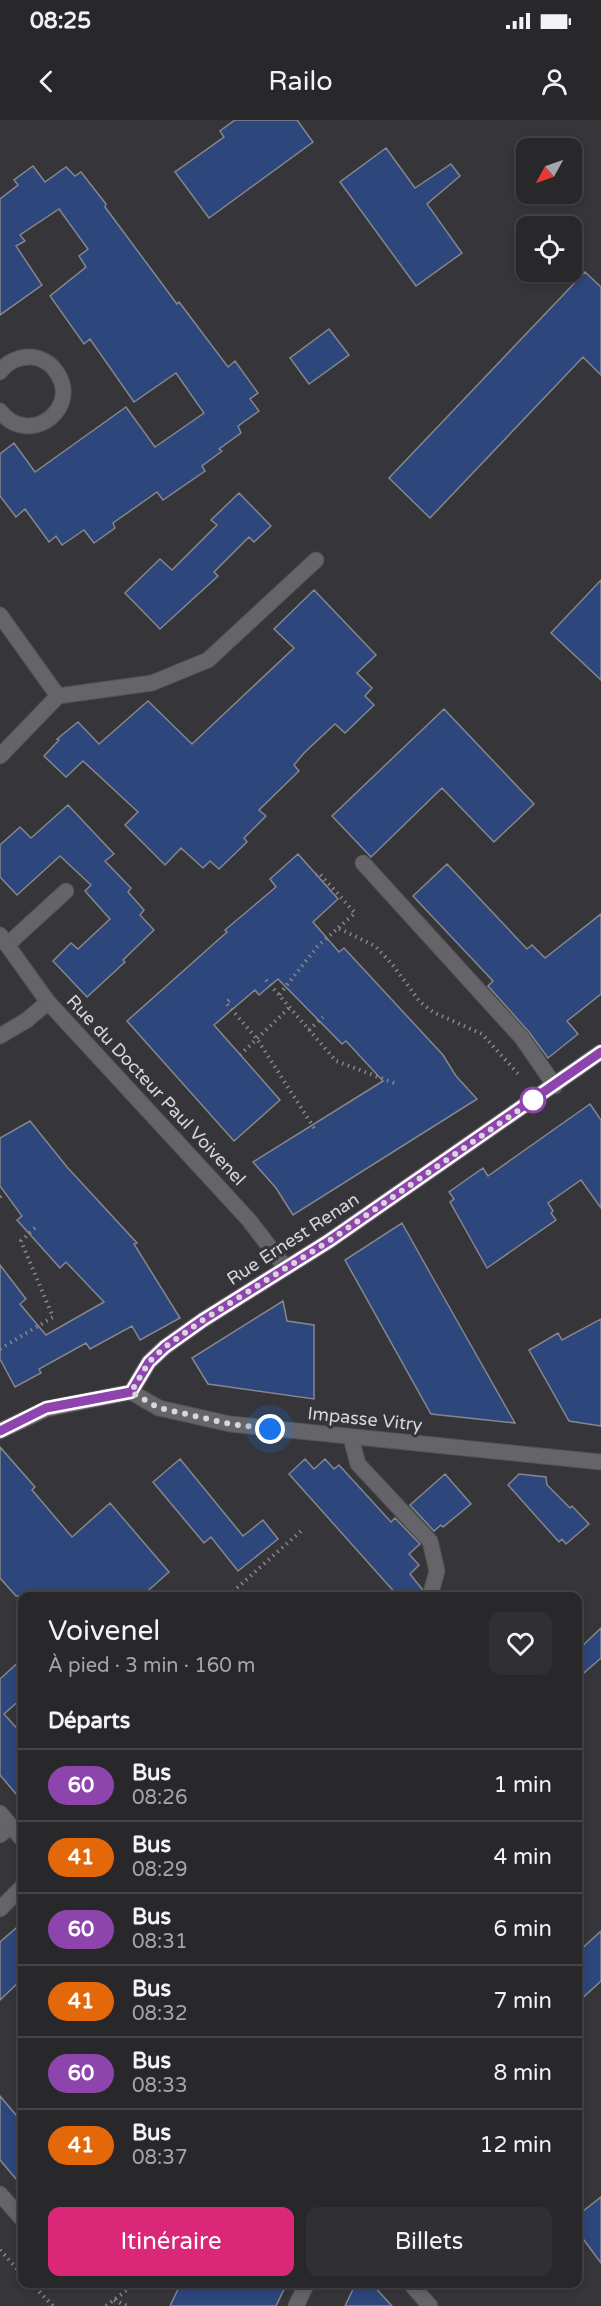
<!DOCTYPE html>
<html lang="fr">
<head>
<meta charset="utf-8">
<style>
	:root { --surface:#28282b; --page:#303033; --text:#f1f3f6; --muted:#a5a6a9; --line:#444447; --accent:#db2777 }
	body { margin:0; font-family:"Varela Round",sans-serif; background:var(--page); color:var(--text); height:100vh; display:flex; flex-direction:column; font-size:22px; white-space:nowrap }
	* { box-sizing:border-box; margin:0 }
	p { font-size:20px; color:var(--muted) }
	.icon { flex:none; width:33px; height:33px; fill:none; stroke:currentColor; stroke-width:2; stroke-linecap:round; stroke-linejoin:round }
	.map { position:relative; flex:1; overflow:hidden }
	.drawer { position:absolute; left:18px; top:1472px; width:564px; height:696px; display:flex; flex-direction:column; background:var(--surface); border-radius:12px; box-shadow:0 3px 9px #0003,0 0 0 2px var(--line) }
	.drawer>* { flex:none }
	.badge { padding:0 12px; border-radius:20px; font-size:21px; line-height:39px }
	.needle { width:39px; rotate:230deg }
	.controls { position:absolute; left:516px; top:18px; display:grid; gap:12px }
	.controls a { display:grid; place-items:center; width:66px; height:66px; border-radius:12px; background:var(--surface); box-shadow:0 3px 9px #0003,0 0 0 2px var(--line); font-size:30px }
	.you { position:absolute; width:30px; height:30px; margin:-15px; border:4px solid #fff; border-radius:50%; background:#1a73e8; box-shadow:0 0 0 9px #1a73e833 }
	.map>.badge { position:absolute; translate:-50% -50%; box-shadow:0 0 0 3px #fff }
	h2 { padding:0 30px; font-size:22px; line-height:54px }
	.round { display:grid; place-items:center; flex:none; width:63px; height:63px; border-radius:12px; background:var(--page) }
	.headline { display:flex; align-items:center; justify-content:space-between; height:102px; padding:0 30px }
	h1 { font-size:28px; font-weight:600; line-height:45px }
	.primary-button { display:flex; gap:12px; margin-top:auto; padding:12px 30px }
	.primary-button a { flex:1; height:69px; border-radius:12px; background:var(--accent); color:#fff; font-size:24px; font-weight:600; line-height:69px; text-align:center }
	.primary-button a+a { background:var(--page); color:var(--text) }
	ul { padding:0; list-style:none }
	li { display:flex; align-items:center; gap:18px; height:72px; padding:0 30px; border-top:2px solid var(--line) }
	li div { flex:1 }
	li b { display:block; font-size:22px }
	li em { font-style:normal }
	li .badge { min-width:66px; font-weight:700; text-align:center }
	.status { display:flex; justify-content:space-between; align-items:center; height:42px; padding:0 30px; background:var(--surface); direction:ltr }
	.status svg { height:16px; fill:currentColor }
	header { display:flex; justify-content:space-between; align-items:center; height:78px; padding:0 30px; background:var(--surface); font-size:27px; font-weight:600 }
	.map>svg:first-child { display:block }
	.building { fill:#2d467b; stroke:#85878c; stroke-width:1.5 }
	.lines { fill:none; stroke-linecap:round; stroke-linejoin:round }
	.lane-casing { stroke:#525154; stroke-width:17 }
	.street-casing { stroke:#525154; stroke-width:17 }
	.secondary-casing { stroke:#525154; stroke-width:17 }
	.path { stroke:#87868a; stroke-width:4; stroke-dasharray:1.5 4.5; stroke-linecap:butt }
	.lane { stroke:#656468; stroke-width:15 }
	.street { stroke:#656468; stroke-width:15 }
	.secondary { stroke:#887088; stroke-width:15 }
	.line-casing { stroke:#fff; stroke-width:14 }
	.line { stroke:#8e44ad; stroke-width:9 }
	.walk { stroke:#d7d6d9; stroke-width:6; stroke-dasharray:0 10.8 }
	.stop-dot { fill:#fff; stroke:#8e44ad; stroke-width:3 }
	.labels { text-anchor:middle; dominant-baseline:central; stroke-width:6; stroke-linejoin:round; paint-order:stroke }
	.street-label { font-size:18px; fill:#d7d6d9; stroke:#363539 }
</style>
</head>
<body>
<div class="status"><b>08:25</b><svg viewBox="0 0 49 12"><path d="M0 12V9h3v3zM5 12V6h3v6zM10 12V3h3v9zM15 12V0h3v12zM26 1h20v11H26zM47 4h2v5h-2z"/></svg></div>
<header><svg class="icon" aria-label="back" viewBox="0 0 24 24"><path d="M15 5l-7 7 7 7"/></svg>Railo<svg class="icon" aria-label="person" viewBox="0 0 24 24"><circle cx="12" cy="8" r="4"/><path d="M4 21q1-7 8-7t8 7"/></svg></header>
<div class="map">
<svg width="601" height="2186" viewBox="0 0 601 2186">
	<rect width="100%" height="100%" fill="#363539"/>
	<path class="building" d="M235 0H297L313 22 209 98 175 52 224 17 220 11Z
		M386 28 415 68 451 44 460 56 427 84 462 133 416 166 340 62Z
		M33 46 45 62 66 47 75 56 81 52 106 84 105 87 177 184 179 182 228 247 235 241 258 273 250 279 259 291 238 306 241 313 219 329 222 331 202 346 205 351 163 380 157 372 113 403 115 408 94 423 84 410 62 425 56 416 49 422 25 389 16 397 0 376V334L14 323 35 352 126 287 155 327 204 293 176 253 134 282 90 219 84 224 50 176 86 147 79 136 88 129 59 89 20 115 25 121 16 126 42 165 0 195V79L18 65 14 60Z
		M585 152 601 167V255L583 237 430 398 389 358Z
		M329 209 349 235 309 264 290 238Z
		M239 373 271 406 254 422 249 417 214 452 218 456 160 509 125 473 160 439 172 450 217 405 211 400Z
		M601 460V560L551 513Z
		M314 470 376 535 357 553 372 568 365 576 374 585 345 613 335 604 304 633 294 645 299 651 259 690 266 696 244 718 247 722 219 749 210 741 203 748 181 728 165 745 125 705 138 692 83 641 66 657 44 636 59 620 57 619 78 602 99 624 148 581 192 624 294 528 274 509Z
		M444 589 534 684 494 722 442 668 371 737 332 696Z
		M68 685 114 734 105 741 131 768 128 772 144 790 140 795 154 810 123 840 125 842 87 877 53 841 71 823 78 829 110 799 85 771 91 765 60 736 17 775 0 757V725L20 707 31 718Z
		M298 734 338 779 313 802 339 832 344 828 443 935 456 956 477 979 293 1095 276 1068 253 1042 383 961 346 921 342 924 278 859 259 875 255 870 214 905 280 980 234 1021 127 901 227 812 225 810 276 767 270 759Z
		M447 744 527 829 532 825 545 838 601 794V874L567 901 578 914 548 938 529 912 488 866 493 861 413 776Z
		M590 984 601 1000V1088L581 1060 548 1083 553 1091 551 1093 556 1100 487 1148 450 1082 454 1079 449 1072 483 1048 488 1056Z
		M30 1001 67 1047 137 1123 134 1124 180 1198 140 1220 132 1206 90 1229 86 1223 39 1249 41 1253 15 1267 0 1239V1145L26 1179 20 1184 46 1215 104 1182 66 1142 60 1148 17 1100 22 1096 0 1066V1018Z
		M402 1103 430 1153 515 1303 431 1294 345 1140Z
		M283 1181 287 1201 314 1205V1279L208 1264 192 1238Z
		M601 1199V1306L569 1301 529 1230 558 1213 562 1220Z
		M0 1327 35 1367 32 1370 72 1417 110 1383 169 1452 142 1476H16L0 1458Z
		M180 1339 243 1416 263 1400 278 1419 238 1451 211 1417 204 1423 153 1362Z
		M305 1339 314 1349 325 1339 334 1349 339 1345 391 1402 395 1398 420 1424 409 1434 419 1445 410 1454 422 1469 421 1476H398L289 1354Z
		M445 1354 471 1384 443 1407 441 1405 434 1411 410 1385Z
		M519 1354 546 1357 547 1365 570 1388 572 1386 589 1404 566 1424 562 1419 559 1422 508 1365Z
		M601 1508V1538L578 1558V1530Z
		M22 1539V1578L4 1594 22 1614V1681L0 1655V1559Z
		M22 1803V1859L0 1880V1822Z
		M601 1811V1861L578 1882V1832Z
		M0 1976 22 2002V2066L0 2040Z
		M601 2077V2143L578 2112V2095Z
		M181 2163H287L276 2186H170Z
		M356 2163H371L392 2186H345Z"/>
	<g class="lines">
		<defs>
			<path id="lane" d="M0 252C7 242 19 236 32 237 41 238 50 243 55 250 84 287 29 329 0 291
				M58 576 152 563 208 540 316 440
				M363 743 522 918 555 966
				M7 825 66 771
				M0 916 27 900 48 882
				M351 1318 358 1344 430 1421 437 1451 430 1476
				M0 1715 11 1706
				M0 1789 22 1767
				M0 2074 22 2099"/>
			<path id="street" d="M0 495 58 576 0 636
				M0 815 48 882 248 1099 286 1148
				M131 1272 159 1288 230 1304 601 1342
				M0 1693 22 1719
				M410 2163 430 2186
				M296 2186 307 2163"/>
			<path id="secondary" d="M0 1311 46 1289 131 1272 149 1242 165 1227 203 1200 329 1121 601 932"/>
		</defs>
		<use href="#lane" class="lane-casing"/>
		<use href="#street" class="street-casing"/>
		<use href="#secondary" class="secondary-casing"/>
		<path class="path" d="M316 755 319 753 355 793 338 808
			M266 860 279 875
			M229 880 226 883 257 919 316 1011
			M309 910 323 897
			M240 935 290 887
			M394 963 336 941 279 875 317 827 338 808 375 826 392 844 420 882 433 892 482 914 520 956
			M0 1077 5 1073
			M0 1229 53 1197 21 1121 35 1108
			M228 1476 301 1411
			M0 2130 22 2154
			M31 2163 53 2186
			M114 2180 127 2186
			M106 2186 136 2163"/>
		<use href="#lane" class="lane"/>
		<use href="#street" class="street"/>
		<use href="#secondary" class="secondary"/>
	</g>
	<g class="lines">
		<defs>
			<path id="line" d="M0 1311 46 1288 131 1272 149 1242 165 1227 203 1200 329 1121 601 932"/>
		</defs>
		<use href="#line" class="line-casing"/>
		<use href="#line" class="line"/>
		<path class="walk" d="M270 1309 230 1304 159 1288 131 1272 149 1242 165 1227 203 1200 329 1121 535 979 533 980"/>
	</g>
	<circle class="stop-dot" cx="533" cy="980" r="12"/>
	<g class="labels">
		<g class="street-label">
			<text transform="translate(156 970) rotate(47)">Rue du Docteur Paul Voivenel</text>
			<text transform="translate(293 1119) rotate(-33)">Rue Ernest Renan</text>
			<text transform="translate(365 1299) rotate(6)">Impasse Vitry</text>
		</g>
	</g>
</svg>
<div class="controls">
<a><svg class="needle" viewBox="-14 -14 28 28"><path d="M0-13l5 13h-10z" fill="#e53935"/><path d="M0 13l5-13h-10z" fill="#a5a6a9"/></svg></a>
<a><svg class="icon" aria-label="locate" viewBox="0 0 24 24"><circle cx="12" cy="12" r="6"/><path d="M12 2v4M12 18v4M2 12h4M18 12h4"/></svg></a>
</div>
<div class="you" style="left:270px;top:1309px"></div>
<section class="drawer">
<div class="headline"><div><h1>Voivenel</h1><p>À pied · 3 min · 160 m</p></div><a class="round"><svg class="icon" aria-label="heart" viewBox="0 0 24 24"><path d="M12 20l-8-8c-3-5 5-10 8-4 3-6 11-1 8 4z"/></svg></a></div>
<h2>Départs</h2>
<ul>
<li><span class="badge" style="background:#8e44ad;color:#fff">60</span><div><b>Bus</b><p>08:26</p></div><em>1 min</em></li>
<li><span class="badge" style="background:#e46809;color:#fff">41</span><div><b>Bus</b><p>08:29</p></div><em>4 min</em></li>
<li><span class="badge" style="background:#8e44ad;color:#fff">60</span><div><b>Bus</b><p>08:31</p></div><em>6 min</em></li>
<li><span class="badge" style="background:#e46809;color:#fff">41</span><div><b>Bus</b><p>08:32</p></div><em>7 min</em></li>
<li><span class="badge" style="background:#8e44ad;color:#fff">60</span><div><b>Bus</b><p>08:33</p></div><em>8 min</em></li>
<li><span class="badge" style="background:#e46809;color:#fff">41</span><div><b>Bus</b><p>08:37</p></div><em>12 min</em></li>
</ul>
<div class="primary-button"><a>Itinéraire</a><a>Billets</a></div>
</section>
</div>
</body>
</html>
